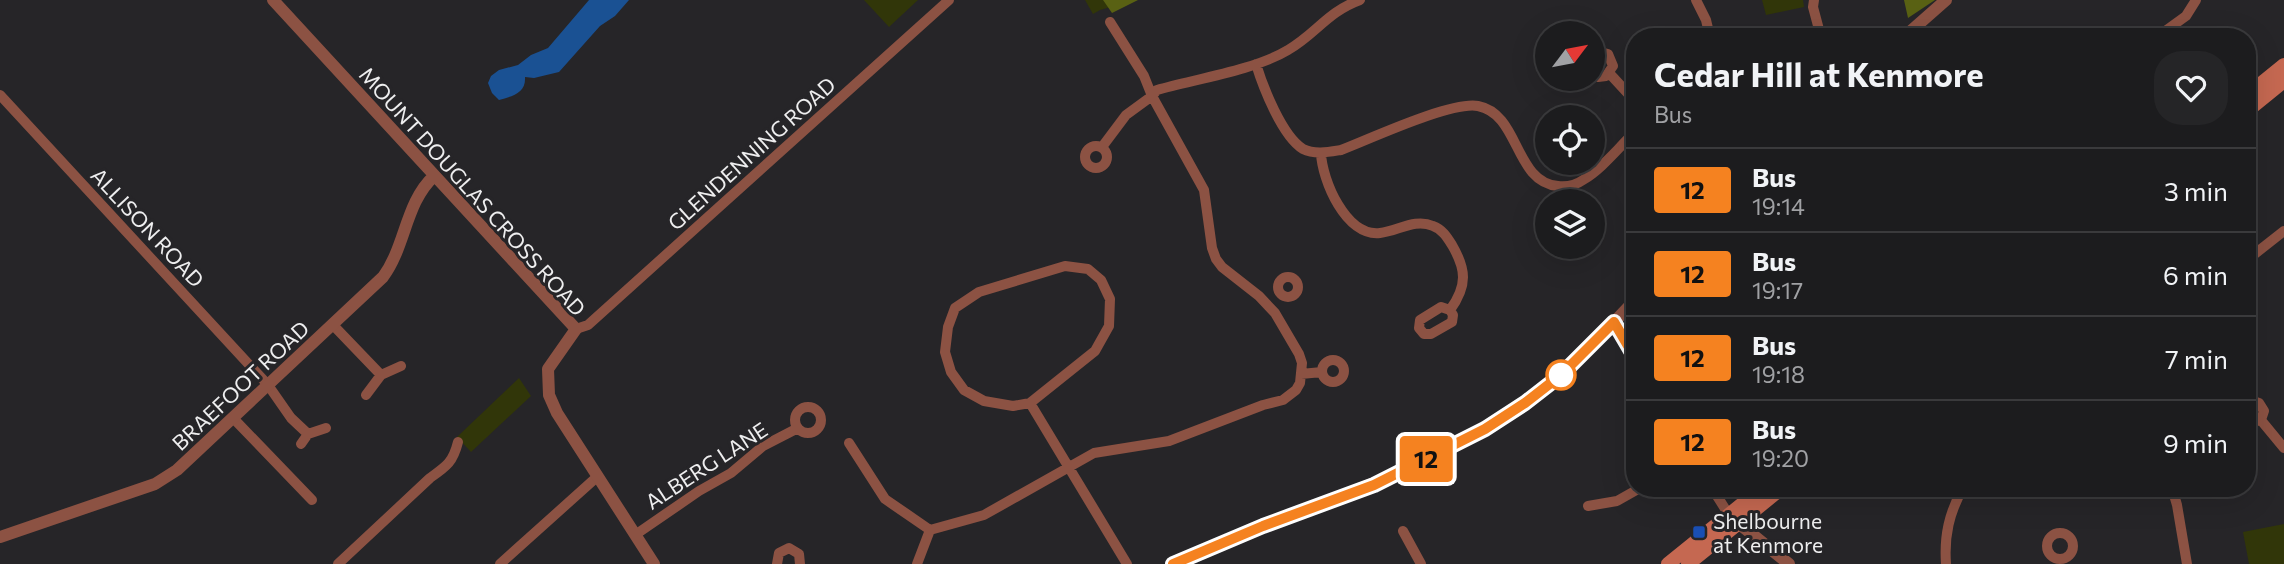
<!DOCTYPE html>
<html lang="en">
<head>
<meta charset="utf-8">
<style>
	:root { --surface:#1c1c1e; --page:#252527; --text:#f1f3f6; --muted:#a0a1a4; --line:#3a3a3c }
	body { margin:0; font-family:Commissioner,sans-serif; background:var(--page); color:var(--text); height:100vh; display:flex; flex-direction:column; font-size:26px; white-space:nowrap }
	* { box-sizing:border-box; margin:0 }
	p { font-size:23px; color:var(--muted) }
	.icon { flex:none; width:38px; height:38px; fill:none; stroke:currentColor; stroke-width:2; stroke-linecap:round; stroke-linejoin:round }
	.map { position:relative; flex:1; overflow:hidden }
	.panel { position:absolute; left:1626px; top:28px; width:630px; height:469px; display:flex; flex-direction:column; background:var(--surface); border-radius:28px; box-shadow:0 7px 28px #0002,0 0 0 2px var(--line) }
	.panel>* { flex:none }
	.badge { padding:0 14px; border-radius:5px; font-size:24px; line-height:46px }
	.needle { width:46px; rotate:58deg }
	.buttons { position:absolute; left:1535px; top:21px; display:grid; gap:14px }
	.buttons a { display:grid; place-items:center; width:70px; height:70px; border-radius:50%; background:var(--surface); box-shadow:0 7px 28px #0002,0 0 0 2px var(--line); font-size:35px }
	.map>.badge { position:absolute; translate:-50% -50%; box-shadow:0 0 0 4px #fff }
	.round { display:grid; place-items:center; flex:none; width:74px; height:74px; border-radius:28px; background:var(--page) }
	.summary { display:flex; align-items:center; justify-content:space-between; height:119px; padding:0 28px }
	h1 { font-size:33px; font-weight:700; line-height:52px }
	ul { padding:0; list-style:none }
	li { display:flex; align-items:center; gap:21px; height:84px; padding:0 28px; border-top:2px solid var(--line) }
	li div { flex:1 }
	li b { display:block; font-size:26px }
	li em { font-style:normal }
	li .badge { min-width:77px; font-weight:700; text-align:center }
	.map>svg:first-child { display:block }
	.green { fill:#313609 }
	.forest { fill:#596113 }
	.water { fill:#1a5193 }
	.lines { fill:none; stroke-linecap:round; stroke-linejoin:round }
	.minor { stroke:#8c5243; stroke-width:10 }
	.tertiary { stroke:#8c5243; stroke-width:12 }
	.secondary { stroke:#c56851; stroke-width:14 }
	.line-casing { stroke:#fff; stroke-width:16 }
	.line { stroke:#f58220; stroke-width:10 }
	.stop-dot { fill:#fff; stroke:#f58220; stroke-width:3.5 }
	.transit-dot { fill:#1a4fb4; stroke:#262528; stroke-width:2.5 }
	.labels { text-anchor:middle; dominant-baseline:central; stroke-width:6; stroke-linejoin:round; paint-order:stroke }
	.street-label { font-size:21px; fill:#eeeeef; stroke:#262528 }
	.poi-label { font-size:21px; fill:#eeeeef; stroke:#262528; text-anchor:start }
</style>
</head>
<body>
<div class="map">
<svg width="2284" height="564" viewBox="0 0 2284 564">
	<rect width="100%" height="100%" fill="#262528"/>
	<path class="green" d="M864 0H918L889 27Z
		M1085 0H1136L1100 10 1093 14Z
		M1762 0H1803L1804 7 1766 15Z
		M519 378 531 396 471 452 457 437Z
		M2284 524V564H2249L2243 532Z"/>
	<path class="forest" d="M1103 0H1138L1112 13Z
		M1904 0H1935L1908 18Z"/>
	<path class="water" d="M589 0H629L615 16 600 26 559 72 534 78 525 77C526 93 513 96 499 100L492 93 488 83 491 76 499 70 518 65 531 55 548 48Z"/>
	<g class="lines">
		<path class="minor" d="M1696 0 1706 20 1710 37
			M1814 0 1813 7 1821 37
			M2157 37 2186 16 2196 0
			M1592 55 1600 52 1608 54 1613 66 1606 76 1598 77 1592 75
			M1256 64C1263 87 1282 136 1303 149 1315 155 1329 152 1341 150 1370 139 1451 101 1478 106 1520 114 1514 182 1558 186 1567 187 1576 185 1583 180 1602 169 1618 148 1634 133
			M1610 74 1634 100
			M0 95 268 385 291 418 308 434
			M1085 157a11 11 0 1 1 22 0a11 11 0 1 1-22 0Z
			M1102 147 1126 115 1152 96 1157 90C1196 79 1255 70 1288 50 1316 34 1327 12 1360 0
			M1321 153C1322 180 1346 237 1380 233 1398 231 1415 218 1433 226 1442 229 1447 237 1452 245 1466 269 1468 285 1450 310
			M2247 260 2284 231
			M1065 266 1088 269 1101 280 1110 299 1109 326 1095 351 1030 403 1013 406 984 401 964 390 951 372 945 352 948 327 955 308 979 292Z
			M1278 287a10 10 0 1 1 20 0a10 10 0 1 1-20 0Z
			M1441 307 1450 310 1453 315 1452 322 1431 334H1424L1419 328 1420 320Z
			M1614 322 1634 356
			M333 325 381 375
			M576 329 588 325 949 0
			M1322 371a11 11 0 1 1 22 0a11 11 0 1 1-22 0Z
			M1301 374 1322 372
			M366 395 381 375 401 366
			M1030 403 1127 564
			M2247 403 2253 401 2259 403 2264 411 2262 417 2257 421 2247 419
			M795 420a13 13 0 1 1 26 0a13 13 0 1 1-26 0Z
			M233 418 312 500
			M2260 419 2284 448
			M849 443 885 499 930 530 984 515 1094 453 1169 441 1263 405 1283 400 1296 390 1300 383 1302 363 1299 354 1275 313 1259 296 1222 267 1216 259 1212 248 1204 190 1152 96 1144 76 1110 22
			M301 444 308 434 326 428
			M1712 488 1729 515
			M2172 488 2177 505 2187 564
			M1588 506 1617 501 1640 488
			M1403 531 1421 564
			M2047 546a13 13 0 1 1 26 0a13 13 0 1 1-26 0Z
			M635 535 699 491 731 473 763 446 798 428
			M338 564 430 478C447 466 453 462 458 442
			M500 564 598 476
			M777 564 779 553 789 548 799 554 800 564
			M917 564 930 530
			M1946 564C1944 536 1949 513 1963 488"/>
		<path class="tertiary" d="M273 0 576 329 548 369 549 395 557 413 654 564
			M1904 37 1946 0
			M1732 518 1789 564
			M0 537 155 484 177 470 383 277C406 246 405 203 434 176
			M1173 564C1204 551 1235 536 1266 525 1355 491 1448 459 1526 403 1566 374 1600 337 1634 301"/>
		<path class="secondary" d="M2247 95 2284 65
			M2247 111 2284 81
			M1668 564 1762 488
			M1688 564 1782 488"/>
	</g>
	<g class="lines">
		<defs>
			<path id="line" d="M1173 564 1263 526 1374 485 1485 429 1525 403 1561 375 1614 322 1634 356"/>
		</defs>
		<use href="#line" class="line-casing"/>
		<use href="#line" class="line"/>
	</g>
	<circle class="stop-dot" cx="1561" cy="375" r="14"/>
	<rect class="transit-dot" x="1692" y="525" width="14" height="14" rx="3.5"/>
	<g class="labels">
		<g class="street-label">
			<text transform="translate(751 153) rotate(-42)">GLENDENNING ROAD</text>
			<text transform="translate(473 191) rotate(48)">MOUNT DOUGLAS CROSS ROAD</text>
			<text transform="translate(148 227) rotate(47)">ALLISON ROAD</text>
			<text transform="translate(240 385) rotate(-43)">BRAEFOOT ROAD</text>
			<text transform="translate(706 465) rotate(-33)">ALBERG LANE</text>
		</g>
		<g class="poi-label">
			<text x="1713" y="520">Shelbourne<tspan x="1713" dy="24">at Kenmore</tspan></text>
		</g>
	</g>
</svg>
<div class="buttons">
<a><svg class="needle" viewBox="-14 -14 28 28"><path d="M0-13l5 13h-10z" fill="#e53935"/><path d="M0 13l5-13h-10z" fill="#a0a1a4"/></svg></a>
<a><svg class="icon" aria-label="locate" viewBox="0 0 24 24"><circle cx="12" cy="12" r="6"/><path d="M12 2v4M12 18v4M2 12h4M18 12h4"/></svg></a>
<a><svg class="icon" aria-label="layers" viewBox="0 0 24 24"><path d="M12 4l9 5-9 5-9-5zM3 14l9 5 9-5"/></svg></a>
</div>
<b class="badge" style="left:1426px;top:459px;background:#f58220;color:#111">12</b>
<section class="panel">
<div class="summary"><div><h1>Cedar Hill at Kenmore</h1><p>Bus</p></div><a class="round"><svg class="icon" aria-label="heart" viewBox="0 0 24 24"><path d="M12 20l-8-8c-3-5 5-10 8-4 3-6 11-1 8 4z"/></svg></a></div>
<ul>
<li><span class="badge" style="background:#f58220;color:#111">12</span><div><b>Bus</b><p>19:14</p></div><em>3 min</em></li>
<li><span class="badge" style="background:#f58220;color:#111">12</span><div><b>Bus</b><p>19:17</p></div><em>6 min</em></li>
<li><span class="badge" style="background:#f58220;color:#111">12</span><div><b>Bus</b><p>19:18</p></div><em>7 min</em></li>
<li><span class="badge" style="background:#f58220;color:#111">12</span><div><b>Bus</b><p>19:20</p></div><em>9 min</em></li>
</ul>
</section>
</div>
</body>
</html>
